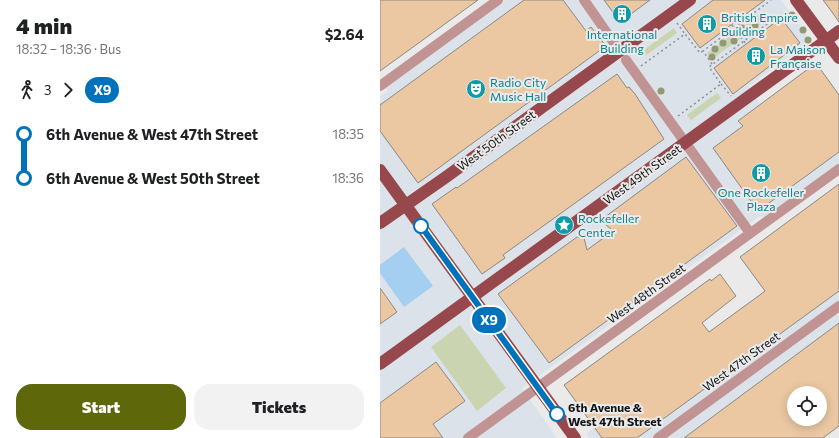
<!DOCTYPE html>
<html lang="en">
<head>
<meta charset="utf-8">
<style>
	:root { --surface:#fff; --page:#f2f2f2; --text:#202124; --muted:#757577; --accent:#5e680b }
	body { margin:0; font-family:Commissioner,sans-serif; background:var(--page); color:var(--text); height:100vh; display:flex; flex-direction:column; font-size:15px; white-space:nowrap }
	* { box-sizing:border-box; margin:0 }
	p { font-size:13px; color:var(--muted) }
	.icon { flex:none; width:22px; height:22px; fill:none; stroke:currentColor; stroke-width:2; stroke-linecap:round; stroke-linejoin:round }
	.map { position:relative; flex:1; overflow:hidden }
	.panel { display:flex; flex-direction:column; background:var(--surface); width:380px }
	.panel>* { flex:none }
	.badge { padding:0 8px; border-radius:13px; font-size:14px; line-height:26px }
	.fabs { position:absolute; left:407px; top:386px; display:grid; gap:8px }
	.fabs a { display:grid; place-items:center; width:40px; height:40px; border-radius:50%; background:var(--surface); box-shadow:0 2px 10px #0003; font-size:20px }
	.map>.badge { position:absolute; translate:-50% -50%; box-shadow:0 0 0 2px #fff }
	.legs { display:flex; align-items:center; gap:6px; height:44px; padding:0 16px; font-size:13px }
	.legs p { margin-inline-start:auto }
	.head { display:flex; align-items:center; justify-content:space-between; height:68px; padding:0 16px }
	h1 { font-size:22px; font-weight:800; line-height:30px }
	.primary-button { display:flex; gap:8px; margin-top:auto; padding:8px 16px }
	.primary-button a { flex:1; height:46px; border-radius:16px; background:var(--accent); color:#fff; font-size:16px; font-weight:800; line-height:46px; text-align:center }
	.primary-button a+a { background:var(--page); color:var(--text) }
	ul { padding:0 16px; list-style:none }
	li { display:flex; align-items:center; gap:14px; height:44px; font-size:15px }
	li i { display:grid; place-items:center; width:6px; height:100%; margin:0 5px; background:currentColor }
	li i::after { content:''; width:10px; height:10px; margin:-5px; border:3px solid; border-radius:50%; background:var(--surface) }
	li p { margin-inline-start:auto }
	li:first-child i { background:linear-gradient(#0000 50%,currentColor 0) }
	li:last-child i { background:linear-gradient(currentColor 50%,#0000 0) }
	main { display:flex; flex:1; min-height:0 }
	.map>svg:first-child { display:block }
	.built { fill:#dbe2e9 }
	.green { fill:#cad4b1 }
	.water { fill:#a5cff0 }
	.building { fill:#ebc8a2; stroke:#898887; fill-rule:evenodd }
	.lines { fill:none; stroke-linecap:round; stroke-linejoin:round }
	.path { stroke:#919192; stroke-width:1.5; stroke-dasharray:2 3; stroke-linecap:butt }
	.minor { stroke:#c19393; stroke-width:10 }
	.major { stroke:#97484c; stroke-width:12 }
	.tree { fill:#929a73 }
	.line-1-casing { stroke:#fff; stroke-width:9 }
	.line-1 { stroke:#0072bc; stroke-width:6 }
	.stop-1-dot { fill:#fff; stroke:#0072bc; stroke-width:2 }
	.labels { text-anchor:middle; dominant-baseline:central; stroke-width:4; stroke-linejoin:round; paint-order:stroke }
	.culture-label { font-size:12px; fill:#0d838f; stroke:#eaeaeb; text-anchor:start }
	.street-label { font-size:12px; fill:#121313; stroke:#eaeaeb }
	.stop-label { font-size:12px; font-weight:bold; fill:#121313; stroke:#eaeaeb; text-anchor:start }
</style>
</head>
<body>
<main>
<section class="panel">
<div class="head"><div><h1>4 min</h1><p>18:32 – 18:36 · Bus</p></div><b>$2.64</b></div>
<div class="legs"><svg class="icon" aria-label="walk" viewBox="0 0 24 24"><circle cx="13" cy="4" r="2"/><path d="M13 8l-2 6 4 7M11 14l-3 7M7 12l3-4h3l4 4"/></svg>3<svg class="icon" aria-label="forward" viewBox="0 0 24 24"><path d="M9 5l7 7-7 7"/></svg><b class="badge" style="background:#0072bc;color:#fff">X9</b></div>
<ul>
<li><i style="color:#0072bc"></i><b>6th Avenue &amp; West 47th Street</b><p>18:35</p></li>
<li><i style="color:#0072bc"></i><b>6th Avenue &amp; West 50th Street</b><p>18:36</p></li>
</ul>
<div class="primary-button"><a>Start</a><a>Tickets</a></div>
</section>
<div class="map">
<svg width="459" height="438" viewBox="0 0 459 438">
	<rect width="100%" height="100%" fill="#eaeaeb"/>
	<path class="built" d="M126 0H401L426 34 427 43 368 87 406 139 459 101V165L385 218 380 216 142 388 177 438H0V96L8 91 5 88Z
		M459 238V375L414 393V419L428 438H209L206 434Z"/>
	<path class="green" d="M380 14 385 21 332 59 327 53Z
		M294 28 297 33 265 56 261 52Z
		M337 93 341 98 311 120 307 115Z
		M80 325 126 388 97 411 51 347Z"/>
	<path class="water" d="M24 247 53 286 24 307 0 273V265Z"/>
	<path class="building" d="M0 0H98L0 71Z
		M144 0H183L206 31 211 27 226 46 38 183 0 131V105Z
		M224 0H270L240 22Z
		M333 0H385L320 48 302 24Z
		M443 0H459V22L452 12Z
		M401 18 420 43 353 94 334 68Z
		M436 63 459 95V152L378 211 333 148 363 126 358 121Z
		M237 74 247 88 249 87 255 94 284 139 123 255 125 258 102 274 52 204 76 187 77 188Z
		M306 157 357 226 169 363 118 294 197 237 204 238 207 250 233 231 224 223 225 217Z
		M459 184V291L257 438H222L184 385 330 279 331 281 340 274 356 296 322 323 329 332 377 297 385 291 360 257Z
		M0 288 17 312 0 324Z
		M459 323V426L443 438H304ZM414 393H440V419H414Z
		M56 362 85 401 53 424 63 438H0V403Z"/>
	<g class="lines">
		<path class="path" d="M297 23 305 34
			M352 25 366 44
			M332 64 323 51 391 0
			M261 66 305 34 320 53 323 51
			M341 84 351 96
			M298 116 341 84 329 67 402 13"/>
		<path class="minor" d="M204 0 234 43
			M246 60 370 233
			M0 86 118 0
			M88 438 459 169
			M278 438 459 306"/>
		<path class="major" d="M416 0 459 58
			M0 170 195 438
			M0 223 66 177 310 0
			M0 364 459 31"/>
	</g>
	<g class="tree">
		<circle cx="412" cy="15" r="3.5"/>
		<circle cx="376" cy="19" r="3.5"/>
		<circle cx="383" cy="20" r="3.5"/>
		<circle cx="375" cy="26" r="3.5"/>
		<circle cx="362" cy="28" r="3.5"/>
		<circle cx="369" cy="30" r="3.5"/>
		<circle cx="423" cy="30" r="3.5"/>
		<circle cx="355" cy="33" r="3.5"/>
		<circle cx="428" cy="40" r="3.5"/>
		<circle cx="354" cy="41" r="3.5"/>
		<circle cx="343" cy="43" r="3.5"/>
		<circle cx="335" cy="49" r="3.5"/>
		<circle cx="332" cy="57" r="3.5"/>
		<circle cx="281" cy="91" r="3.5"/>
	</g>
	<g class="lines">
		<defs>
			<path id="line-1" d="M41 226 177 414"/>
		</defs>
		<use href="#line-1" class="line-1-casing"/>
		<use href="#line-1" class="line-1"/>
	</g>
	<defs>
		<symbol id="building-disc" viewBox="-11 -11 22 22"><circle r="9.5" fill="#0f9aa8" stroke="#eaeaeb"/><path d="M-4-6H4V6H1V3H-1V6H-4ZM-2.5-4.3h1.7v1.8h-1.7ZM.8-4.3h1.7v1.8H.8ZM-2.5-1h1.7V.8h-1.7ZM.8-1h1.7V.8H.8Z" fill="#fff"/></symbol>
		<symbol id="theatre-disc" viewBox="-11 -11 22 22"><circle r="9.5" fill="#0f9aa8" stroke="#eaeaeb"/><path d="M-5-5.5Q0-4 5-5.5V0Q5 5 0 6Q-5 5-5 0ZM-3.3-2.5H-1v1.5H-3.3ZM1-2.5H3.3v1.5H1ZM-2.8 1Q0 5.5 2.8 1Z" fill="#fff"/></symbol>
		<symbol id="sight-disc" viewBox="-11 -11 22 22"><circle r="9.5" fill="#0f9aa8" stroke="#eaeaeb"/><path d="M0-6L1.8-2.2L6-1.7L2.9 1.2L3.7 5.4L0 3.3L-3.7 5.4L-2.9 1.2L-6-1.7L-1.8-2.2Z" fill="#fff"/></symbol>
	</defs>
	<g fill-rule="evenodd">
		<use href="#building-disc" x="231" y="3" width="22" height="22"/>
		<use href="#building-disc" x="316" y="13" width="22" height="22"/>
		<use href="#building-disc" x="365" y="45" width="22" height="22"/>
		<use href="#theatre-disc" x="85" y="78" width="22" height="22"/>
		<use href="#building-disc" x="370" y="162" width="22" height="22"/>
		<use href="#sight-disc" x="173" y="214" width="22" height="22"/>
	</g>
	<g class="stop-1-dot">
		<circle cx="41" cy="226" r="7"/>
		<circle cx="177" cy="414" r="7"/>
	</g>
	<g class="labels">
		<g class="culture-label">
			<text x="341" y="17">British Empire<tspan x="341" dy="14">Building</tspan></text>
			<text x="242" y="34" text-anchor="middle">International<tspan x="242" dy="14">Building</tspan></text>
			<text x="390" y="49">La Maison<tspan x="390" dy="14">Française</tspan></text>
			<text x="110" y="82">Radio City<tspan x="110" dy="14">Music Hall</tspan></text>
			<text x="381" y="192" text-anchor="middle">One Rockefeller<tspan x="381" dy="14">Plaza</tspan></text>
			<text x="198" y="218">Rockefeller<tspan x="198" dy="14">Center</tspan></text>
		</g>
		<g class="street-label">
			<text transform="translate(116 140) rotate(-36)">West 50th Street</text>
			<text transform="translate(262 174) rotate(-36)">West 49th Street</text>
			<text transform="translate(266 293) rotate(-36)">West 48th Street</text>
			<text transform="translate(361 361) rotate(-36)">West 47th Street</text>
		</g>
		<g class="stop-label">
			<text x="188" y="407">6th Avenue &amp;<tspan x="188" dy="14">West 47th Street</tspan></text>
		</g>
	</g>
</svg>
<div class="fabs">
<a><svg class="icon" aria-label="locate" viewBox="0 0 24 24"><circle cx="12" cy="12" r="6"/><path d="M12 2v4M12 18v4M2 12h4M18 12h4"/></svg></a>
</div>
<b class="badge" style="left:109px;top:320px;background:#0072bc;color:#fff">X9</b>
</div>
</main>
</body>
</html>
